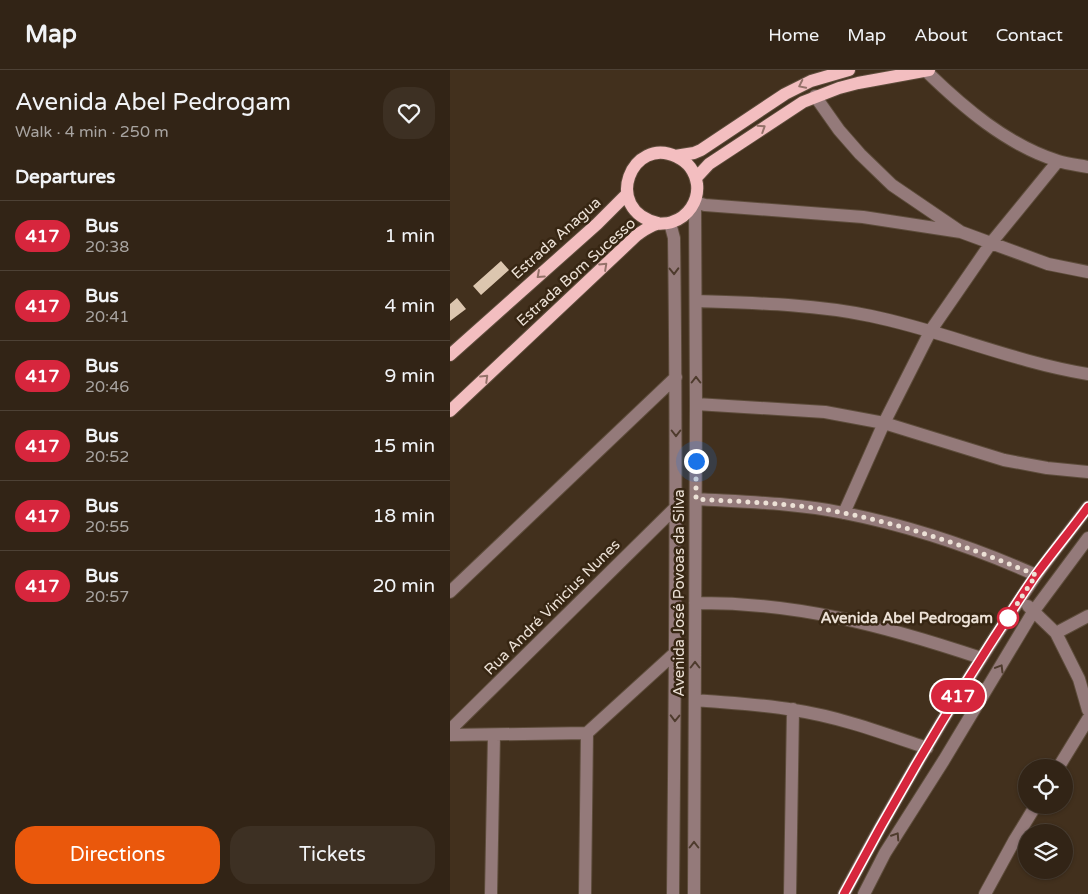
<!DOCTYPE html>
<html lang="en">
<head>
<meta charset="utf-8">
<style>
	:root { --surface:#322416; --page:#3d3023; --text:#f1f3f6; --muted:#a8a4a1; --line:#4d4135; --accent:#ea580c }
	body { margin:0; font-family:"Varela Round",sans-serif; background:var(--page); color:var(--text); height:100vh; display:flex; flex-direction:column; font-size:19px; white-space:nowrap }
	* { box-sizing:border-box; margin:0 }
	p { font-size:16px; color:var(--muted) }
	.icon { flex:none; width:28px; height:28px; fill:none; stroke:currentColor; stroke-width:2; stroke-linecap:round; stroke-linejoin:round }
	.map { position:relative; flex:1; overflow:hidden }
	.details { display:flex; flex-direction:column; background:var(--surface); width:450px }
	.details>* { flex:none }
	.badge { padding:0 10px; border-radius:16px; font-size:18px; line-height:32px }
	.fabs { position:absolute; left:568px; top:689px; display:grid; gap:10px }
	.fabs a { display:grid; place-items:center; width:55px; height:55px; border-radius:50%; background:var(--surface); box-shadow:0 1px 4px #0004,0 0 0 1px var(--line); font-size:25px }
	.you { position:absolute; width:25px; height:25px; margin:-12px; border:4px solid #fff; border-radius:50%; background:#1a73e8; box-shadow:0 0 0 8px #1a73e833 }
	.map>.badge { position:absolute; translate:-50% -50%; box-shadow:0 0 0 2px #fff }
	h2 { padding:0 15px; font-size:19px; line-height:45px }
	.round { display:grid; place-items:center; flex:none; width:52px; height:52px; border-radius:20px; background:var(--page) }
	.head { display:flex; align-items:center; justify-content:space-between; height:85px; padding:0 15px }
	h1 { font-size:24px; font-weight:600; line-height:38px }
	.action { display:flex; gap:10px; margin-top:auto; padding:10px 15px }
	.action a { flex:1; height:58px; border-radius:20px; background:var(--accent); color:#fff; font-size:20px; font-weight:600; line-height:58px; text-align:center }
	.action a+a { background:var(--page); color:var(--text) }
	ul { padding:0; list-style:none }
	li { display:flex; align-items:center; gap:15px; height:70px; padding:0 15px; border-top:1px solid var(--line) }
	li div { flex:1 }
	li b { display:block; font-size:19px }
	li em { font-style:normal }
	li .badge { min-width:55px; font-weight:700; text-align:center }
	header { display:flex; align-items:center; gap:30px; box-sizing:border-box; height:70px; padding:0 25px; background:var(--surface); border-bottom:1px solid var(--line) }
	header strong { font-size:24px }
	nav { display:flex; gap:28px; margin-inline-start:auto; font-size:18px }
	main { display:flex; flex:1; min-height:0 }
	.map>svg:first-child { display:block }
	.building { fill:#dcc6af }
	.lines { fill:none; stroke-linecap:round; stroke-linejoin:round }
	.minor-casing { stroke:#5d4c3b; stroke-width:14 }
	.major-casing { stroke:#5d4c3b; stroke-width:14 }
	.minor { stroke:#947a7a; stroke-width:12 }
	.major { stroke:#f3bec0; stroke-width:12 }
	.oneway { stroke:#95726a }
	.oneway2 { stroke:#4e3b2d }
	.line-casing { stroke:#fff; stroke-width:11 }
	.line { stroke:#d7263d; stroke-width:8 }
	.walk { stroke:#ece1d6; stroke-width:5; stroke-dasharray:0 9 }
	.stop-dot { fill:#fff; stroke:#d7263d; stroke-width:2.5 }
	.labels { text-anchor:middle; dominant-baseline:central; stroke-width:5; stroke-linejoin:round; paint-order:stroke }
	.street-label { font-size:15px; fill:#ece1d6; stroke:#372613 }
	.stop-label { font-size:15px; font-weight:bold; fill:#ece1d6; stroke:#372613; text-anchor:end }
</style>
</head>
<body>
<header>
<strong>Map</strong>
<nav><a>Home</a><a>Map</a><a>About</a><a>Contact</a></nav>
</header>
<main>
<section class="details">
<div class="head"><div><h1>Avenida Abel Pedrogam</h1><p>Walk · 4 min · 250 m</p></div><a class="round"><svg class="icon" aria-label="heart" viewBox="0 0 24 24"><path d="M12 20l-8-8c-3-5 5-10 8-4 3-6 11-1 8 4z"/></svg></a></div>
<h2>Departures</h2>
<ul>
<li><span class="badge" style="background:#d7263d;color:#fff">417</span><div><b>Bus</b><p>20:38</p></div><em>1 min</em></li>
<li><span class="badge" style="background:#d7263d;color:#fff">417</span><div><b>Bus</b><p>20:41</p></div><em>4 min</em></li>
<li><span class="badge" style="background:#d7263d;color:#fff">417</span><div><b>Bus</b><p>20:46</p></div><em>9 min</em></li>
<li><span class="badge" style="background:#d7263d;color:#fff">417</span><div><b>Bus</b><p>20:52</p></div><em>15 min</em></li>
<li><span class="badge" style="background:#d7263d;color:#fff">417</span><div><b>Bus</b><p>20:55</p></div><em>18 min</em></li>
<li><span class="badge" style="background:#d7263d;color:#fff">417</span><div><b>Bus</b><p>20:57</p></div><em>20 min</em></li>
</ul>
<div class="action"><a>Directions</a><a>Tickets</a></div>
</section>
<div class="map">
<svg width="638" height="824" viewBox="0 0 638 824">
	<rect width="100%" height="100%" fill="#42301d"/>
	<path class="building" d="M51 191 59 200 31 225 23 216Z
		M7 228 16 239 0 251V234Z"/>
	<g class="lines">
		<defs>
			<path id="minor" d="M476 1C513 37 557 75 608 91 618 94 628 95 638 97
				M365 26 389 60 410 84 442 115 511 162 598 194 638 202
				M220 153 224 168C227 387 225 605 223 824
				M246 231C304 233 363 234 421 246 494 261 564 292 638 304
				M246 334 375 342 434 353 554 390 597 398 638 402
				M246 429C295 432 346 433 394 443 460 456 525 478 586 505
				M394 443 434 353 481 260 541 173 608 91
				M0 522 226 307
				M245 533C347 532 435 556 531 588
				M578 536 606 563 629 609 638 640
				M606 563 638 546
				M245 630C278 633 311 634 344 640 390 647 433 663 477 678
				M0 660 226 437
				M0 665 137 663
				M608 698 638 649
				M41 824 44 665
				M135 824 137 663 226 582
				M244 824 246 334 245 132 255 135 413 147 511 162
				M340 824 343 639
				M394 824C452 715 516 608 585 507 602 483 621 460 638 437
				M414 824 435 783 494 690 583 542 638 468
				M535 824 564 771 586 735"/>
			<path id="major" d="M225 86 244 83 251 80 335 24 361 11 399 0
				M246 108 259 94 353 32 389 18 408 13 479 0
				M0 285 147 154 177 124
				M0 341 187 165C193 161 199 156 207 154 211 153 217 154 222 152 238 147 249 131 247 114 245 102 238 92 227 87 182 64 151 140 208 153"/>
		</defs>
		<use href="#minor" class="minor-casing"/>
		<use href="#major" class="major-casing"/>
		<use href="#minor" class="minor"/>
		<use href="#major" class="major"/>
	</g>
	<defs><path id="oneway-chevron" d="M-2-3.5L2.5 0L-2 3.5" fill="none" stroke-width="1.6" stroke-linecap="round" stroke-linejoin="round" transform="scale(1.25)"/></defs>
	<g class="oneway">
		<use href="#oneway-chevron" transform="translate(352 15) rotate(154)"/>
		<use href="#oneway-chevron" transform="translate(312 58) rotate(-33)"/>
		<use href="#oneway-chevron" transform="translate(154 196) rotate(-43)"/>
		<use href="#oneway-chevron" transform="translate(90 205) rotate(138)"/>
		<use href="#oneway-chevron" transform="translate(35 308) rotate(-44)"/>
	</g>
	<g class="oneway2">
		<use href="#oneway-chevron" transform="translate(224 201) rotate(89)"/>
		<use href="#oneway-chevron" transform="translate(246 310) rotate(-90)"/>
		<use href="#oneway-chevron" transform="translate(226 363) rotate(90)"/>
		<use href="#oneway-chevron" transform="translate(245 595) rotate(-90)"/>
		<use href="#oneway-chevron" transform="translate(550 598) rotate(-59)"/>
		<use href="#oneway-chevron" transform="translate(225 648) rotate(91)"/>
		<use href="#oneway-chevron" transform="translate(446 766) rotate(-57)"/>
		<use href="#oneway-chevron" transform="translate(244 775) rotate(-90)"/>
	</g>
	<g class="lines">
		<defs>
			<path id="line" d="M394 824C452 715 516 608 585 506 602 483 621 460 638 437"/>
		</defs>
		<use href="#line" class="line-casing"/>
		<use href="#line" class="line"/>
		<path class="walk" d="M246 391V429C295 432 345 433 394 443 460 456 524 479 586 505L558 548"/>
	</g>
	<circle class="stop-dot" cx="558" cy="548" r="10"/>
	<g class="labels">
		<g class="street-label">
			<text transform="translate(106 168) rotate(-42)">Estrada Anagua</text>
			<text transform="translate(126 202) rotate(-42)">Estrada Bom Sucesso</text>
			<text transform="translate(229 523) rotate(-90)">Avenida José Povoas da Silva</text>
			<text transform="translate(102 537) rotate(-45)">Rua André Vinicius Nunes</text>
		</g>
		<g class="stop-label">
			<text x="543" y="548">Avenida Abel Pedrogam</text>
		</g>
	</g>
</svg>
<div class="fabs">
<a><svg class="icon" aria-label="locate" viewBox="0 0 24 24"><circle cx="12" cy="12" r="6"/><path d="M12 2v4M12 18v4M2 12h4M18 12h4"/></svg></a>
<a><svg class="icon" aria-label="layers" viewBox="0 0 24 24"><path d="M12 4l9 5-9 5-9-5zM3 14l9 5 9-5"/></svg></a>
</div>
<div class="you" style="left:246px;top:391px"></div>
<b class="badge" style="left:508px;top:626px;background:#d7263d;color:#fff">417</b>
</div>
</main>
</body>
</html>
